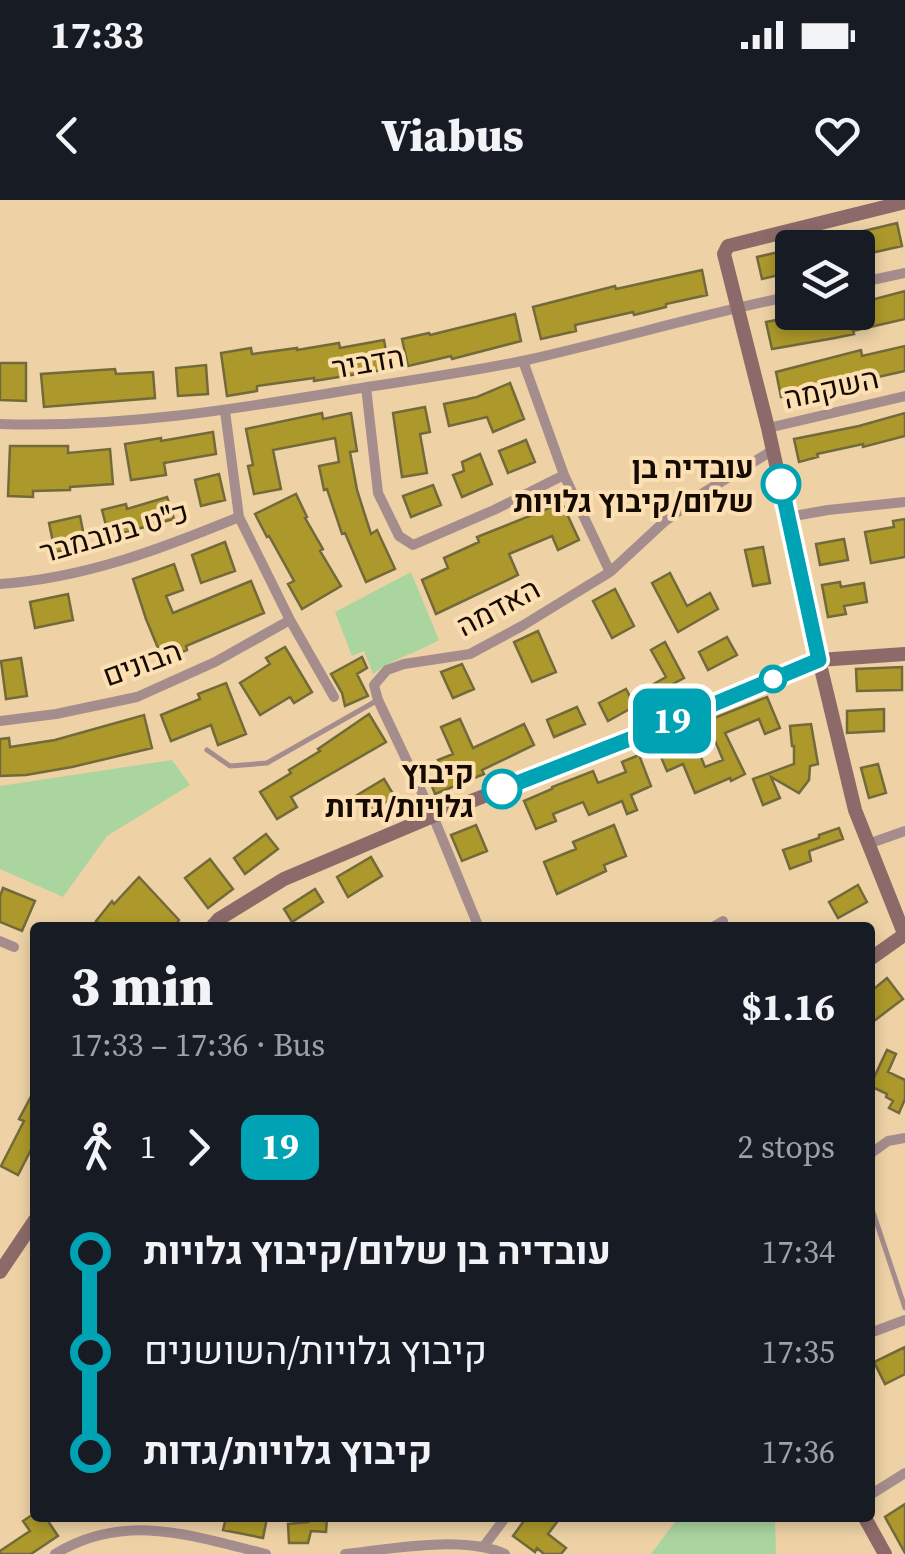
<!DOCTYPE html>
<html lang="en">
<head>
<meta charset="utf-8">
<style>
	:root { --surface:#171b24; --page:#242831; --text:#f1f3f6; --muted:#9ea1a6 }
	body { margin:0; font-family:"Source Serif 4",Heebo,serif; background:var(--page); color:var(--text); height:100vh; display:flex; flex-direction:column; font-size:38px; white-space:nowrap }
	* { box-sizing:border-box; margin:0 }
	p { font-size:32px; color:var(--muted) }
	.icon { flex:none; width:55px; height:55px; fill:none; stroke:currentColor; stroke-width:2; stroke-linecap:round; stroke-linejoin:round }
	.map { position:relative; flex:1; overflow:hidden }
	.details { position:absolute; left:30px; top:722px; width:845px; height:600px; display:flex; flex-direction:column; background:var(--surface); border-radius:10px; box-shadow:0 5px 15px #0003 }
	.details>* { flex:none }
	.badge { padding:0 20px; border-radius:15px; font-size:35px; line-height:65px }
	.fabs { position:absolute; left:775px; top:30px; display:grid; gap:20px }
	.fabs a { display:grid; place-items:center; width:100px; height:100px; border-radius:10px; background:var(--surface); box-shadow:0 5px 15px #0003; font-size:50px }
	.map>.badge { position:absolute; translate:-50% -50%; box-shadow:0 0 0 5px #fff }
	.legs { display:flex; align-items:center; gap:15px; height:110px; padding:0 40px; font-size:32px }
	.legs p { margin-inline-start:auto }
	.head { display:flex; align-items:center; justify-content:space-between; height:170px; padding:0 40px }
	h1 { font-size:55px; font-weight:800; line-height:75px }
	ul { padding:0 40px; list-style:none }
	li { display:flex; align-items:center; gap:35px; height:100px; font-size:38px }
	li i { display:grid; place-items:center; width:15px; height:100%; margin:0 12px; background:currentColor }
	li i::after { content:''; width:25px; height:25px; margin:-12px; border:8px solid; border-radius:50%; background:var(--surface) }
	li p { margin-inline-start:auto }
	li:first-child i { background:linear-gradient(#0000 50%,currentColor 0) }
	li:last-child i { background:linear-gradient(currentColor 50%,#0000 0) }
	.status { display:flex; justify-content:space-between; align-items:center; height:70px; padding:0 50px; background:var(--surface); direction:ltr }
	.status svg { height:28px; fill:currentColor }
	header { display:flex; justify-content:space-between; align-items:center; height:130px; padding:0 40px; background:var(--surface); font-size:45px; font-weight:800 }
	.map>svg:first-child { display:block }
	.green { fill:#abd59f }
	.building { fill:#ad992b; stroke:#736a3b; stroke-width:2.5 }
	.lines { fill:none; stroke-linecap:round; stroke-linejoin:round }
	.lane { stroke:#a68d8d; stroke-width:5 }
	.street { stroke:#a68d8d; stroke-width:10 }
	.secondary { stroke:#8d6a6a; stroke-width:14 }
	.line-1-casing { stroke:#fff; stroke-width:22 }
	.line-1 { stroke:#00a3b4; stroke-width:15 }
	.stop-1-dot { fill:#fff; stroke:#00a3b4; stroke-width:5 }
	.labels { text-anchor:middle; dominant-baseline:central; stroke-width:8; stroke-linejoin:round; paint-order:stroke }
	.street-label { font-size:30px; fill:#150b00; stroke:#fcdfb2 }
	.stop-label { font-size:30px; font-weight:bold; fill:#150b00; stroke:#fcdfb2; text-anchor:end }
</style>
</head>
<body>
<div class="status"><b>17:33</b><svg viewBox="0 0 49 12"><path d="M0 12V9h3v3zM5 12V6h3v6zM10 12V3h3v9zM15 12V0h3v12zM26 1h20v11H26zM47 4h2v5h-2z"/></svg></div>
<header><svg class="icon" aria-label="back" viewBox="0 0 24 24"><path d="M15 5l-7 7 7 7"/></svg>Viabus<svg class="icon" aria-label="heart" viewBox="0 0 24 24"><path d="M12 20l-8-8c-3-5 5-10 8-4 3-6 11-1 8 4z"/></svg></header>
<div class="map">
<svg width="905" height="1354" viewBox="0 0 905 1354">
	<rect width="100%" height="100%" fill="#eed2a6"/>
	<path class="green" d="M411 372 439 440C417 453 393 458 373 474L364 451 352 456 335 412Z
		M172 560 190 585 107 636 63 697 0 669V586Z
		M678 1318H775L776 1354H651Z"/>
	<path class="building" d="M897 23 902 46 858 56V48H850L847 35Z
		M792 49V72L762 79 757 57Z
		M702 70 707 95 666 104V107L634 115 633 112 575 125 576 131 541 139 533 107 615 86 616 89Z
		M905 91V119L853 131 854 134 835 138 772 149 766 122 816 112H862L860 103Z
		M515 114 521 141 452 159 451 156 408 166 402 139 429 133 430 135Z
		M384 140 389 169 314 181V178L257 186V191L227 196 221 153 251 148 252 154 297 148V150L339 143 340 148Z
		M905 146V171L878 177 877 173 834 183 835 186 781 197 776 172 861 150 862 156Z
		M0 163H26V201L0 200Z
		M206 165 208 194 178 196 176 168Z
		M115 169 116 174 153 172 155 198 44 207 41 174Z
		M510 183 524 219 493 232 487 217 449 226 444 204 477 197Z
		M425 207 430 232 420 234 427 273 402 277 393 213Z
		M322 213 323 219 351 213 357 251 350 252 357 290 371 334 377 330 395 369 366 382 345 333 342 334 327 289 324 290 319 266 339 262 335 238 273 250 281 289 254 294 248 266 253 265 246 229Z
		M905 213V236L863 247V244L817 254 818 257 799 262 794 239 859 226Z
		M213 232 216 254 164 263 166 275 131 280 125 244 161 238V241Z
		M526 240 535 262 508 273 499 251Z
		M10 246H68V253L110 249 113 284 70 287V290L33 291V297L8 296Z
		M480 254 492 284 462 297 453 275 464 271 462 262Z
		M219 274 225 300 201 306 195 280Z
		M433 285 441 305 411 317 403 296Z
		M296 294 307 317 305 318 323 349 320 351 341 386 302 409 288 384 294 381 269 336 267 337 255 314Z
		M167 297 174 319 109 337 102 310 126 304 127 309Z
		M562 303 579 340 558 350 552 336 509 354 518 375 436 414 422 380 448 368 444 358 479 342 477 337Z
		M80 316 86 346 55 352 49 323Z
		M905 319V357L871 363 865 332 894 327 893 321Z
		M844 339 848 360 820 365 816 344Z
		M225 342 235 371 201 383 192 355Z
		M763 347 770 383 753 386 745 350Z
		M174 364 183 390 166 396 173 413 251 381 264 413 186 446 187 450 163 460 146 419 133 379Z
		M670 373 687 406 710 393 718 409 678 432 652 383Z
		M840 382 841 387 864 383 867 402 844 406 846 414 828 417 822 385Z
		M615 389 634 426 612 438 593 401Z
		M68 394 73 420 35 428 30 402Z
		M538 431 556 472 532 482 514 442Z
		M727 437 737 455 708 470 699 452Z
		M665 442 684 478 654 494 650 486 666 477 651 450Z
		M285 447 312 492 294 503 290 497 260 515 240 483 270 464 266 458Z
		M362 457 367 468 357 474 368 496 345 506 342 493 331 474Z
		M21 458 27 496 6 499 1 461Z
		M462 464 474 489 453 498 441 472Z
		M902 467V490L857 491 856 469Z
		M226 483 246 534 218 545 211 525 171 541 161 515 200 499 198 494Z
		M626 489 635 506 608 521 599 503Z
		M767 497 780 528 765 534 759 519 725 533 745 574 731 581 730 578 695 593 683 564 667 571 657 548 676 540 674 537 690 530 705 567 723 560 707 521Z
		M577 507 585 524 554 537 547 520Z
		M884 509V531L847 533V511Z
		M369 514 386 542 291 597 297 607 277 619 260 592 291 573 289 570 320 551 318 549Z
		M144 515 152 548 72 567 26 575 0 576V539L9 538 10 547 55 540Z
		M460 519 473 548 524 524 534 545 482 570 484 574 435 594 430 581 444 574 438 560 453 554 441 527Z
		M811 524 818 564 810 566 809 580 799 593 771 577 780 598 763 605 753 579 794 564V546H792L790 526Z
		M639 555 651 586 631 595 637 610 627 614 622 601 589 615 583 602 553 614 556 621 536 629 524 601 552 589V587L593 571 598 583 626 572 622 562Z
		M878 564 886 593 869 598 861 568Z
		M384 579 395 597 365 615 354 597Z
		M476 625 487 651 462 661 451 635Z
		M614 625 626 656 604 665 606 671 557 694 544 662 576 649 573 642Z
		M839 628 843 639 809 651 811 661 790 669 783 650 819 638V635Z
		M266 634 278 649 245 674 234 658Z
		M371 657 382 676 348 697 337 677Z
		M210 659 233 689 208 708 185 678Z
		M139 677 179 720 173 728H104L96 721 112 701 114 704Z
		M858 685 867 702 838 718 829 702Z
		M3 688 35 701 22 731 0 722V696Z
		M315 689 323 702 292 722 284 709Z
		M887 778 903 799 870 824V792Z
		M887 850 896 854 888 872 905 880V899L899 913 889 908 893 901 886 897 887 894 870 886Z
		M35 889V942L18 975 1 966 24 921 19 919Z
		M905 1147V1174L885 1184 874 1162Z
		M905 1304V1353L885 1317Z
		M35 1313V1318H46L58 1336 31 1354H0V1351L30 1331 23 1321Z
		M226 1318H267L263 1338 223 1330Z
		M308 1318H327L326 1332 311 1331 308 1343H289L288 1324 308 1322Z
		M526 1318H560L548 1334 566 1348 561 1354H544L537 1348 535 1352 513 1336Z"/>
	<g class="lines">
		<path class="lane" d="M207 550 230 566 267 563 378 500
			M870 1003 905 1108"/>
		<path class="street" d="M858 83 905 73
			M523 161 564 275 610 372
			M366 187 378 293 399 336 413 345 494 310 564 275
			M225 211 239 317 290 420 334 497
			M0 224C120 228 237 209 355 189 412 180 470 172 527 160 616 140 703 114 792 96
			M768 228 905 196
			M788 317 828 310 905 302
			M0 384C85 378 161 349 239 317
			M0 521 56 514 137 497 215 462 290 420
			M868 644 905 631
			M479 728 433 616 378 500 374 485 387 470 404 464 470 454 522 426 610 372 664 322 703 293 773 250
			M711 728 723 721
			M0 741 14 747
			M870 954 888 941 905 938
			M870 1133 905 1120
			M870 1295 905 1273
			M484 1346 505 1318
			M55 1354C125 1311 193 1336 266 1354
			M345 1354C389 1349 465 1335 505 1354"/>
		<path class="secondary" d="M905 2 728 46 724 54 768 228 819 460 855 610 905 736
			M211 728 219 719 284 679 433 616 640 535 819 460 905 454
			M870 759 904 735
			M0 1072 35 1020
			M865 1318 885 1354"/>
	</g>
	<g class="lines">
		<defs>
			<path id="line-1" d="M502 589 640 535 819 460 781 284"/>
		</defs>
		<use href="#line-1" class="line-1-casing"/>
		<use href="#line-1" class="line-1"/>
	</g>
	<g class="stop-1-dot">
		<circle cx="781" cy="284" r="18"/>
		<circle cx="773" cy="479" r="12"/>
		<circle cx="502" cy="589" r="18"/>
	</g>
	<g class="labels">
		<g class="street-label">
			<text transform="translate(368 162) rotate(-10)">הדביר</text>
			<text transform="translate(831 188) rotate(-13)">השקמה</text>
			<text transform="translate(114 332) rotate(-16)">כ"ט בנובמבר</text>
			<text transform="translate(498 407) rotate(-28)">האדמה</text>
			<text transform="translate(142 463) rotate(-20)">הבונים</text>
		</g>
		<g class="stop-label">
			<text x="754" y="267">עובדיה בן<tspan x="754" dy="34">שלום/קיבוץ גלויות</tspan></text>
			<text x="474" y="572">קיבוץ<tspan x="474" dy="34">גלויות/גדות</tspan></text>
		</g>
	</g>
</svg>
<div class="fabs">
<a><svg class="icon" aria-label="layers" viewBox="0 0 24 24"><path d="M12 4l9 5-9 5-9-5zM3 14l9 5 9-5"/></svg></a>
</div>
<b class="badge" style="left:672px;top:521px;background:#00a3b4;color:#fff">19</b>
<section class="details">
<div class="head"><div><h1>3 min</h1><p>17:33 – 17:36 · Bus</p></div><b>$1.16</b></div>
<div class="legs"><svg class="icon" aria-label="walk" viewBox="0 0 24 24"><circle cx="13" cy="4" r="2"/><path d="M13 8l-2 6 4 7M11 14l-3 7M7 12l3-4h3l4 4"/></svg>1<svg class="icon" aria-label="forward" viewBox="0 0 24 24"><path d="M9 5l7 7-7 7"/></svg><b class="badge" style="background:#00a3b4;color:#fff">19</b><p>2 stops</p></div>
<ul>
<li><i style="color:#00a3b4"></i><b>עובדיה בן שלום/קיבוץ גלויות</b><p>17:34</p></li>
<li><i style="color:#00a3b4"></i><span>קיבוץ גלויות/השושנים</span><p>17:35</p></li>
<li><i style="color:#00a3b4"></i><b>קיבוץ גלויות/גדות</b><p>17:36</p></li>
</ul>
</section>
</div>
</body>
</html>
